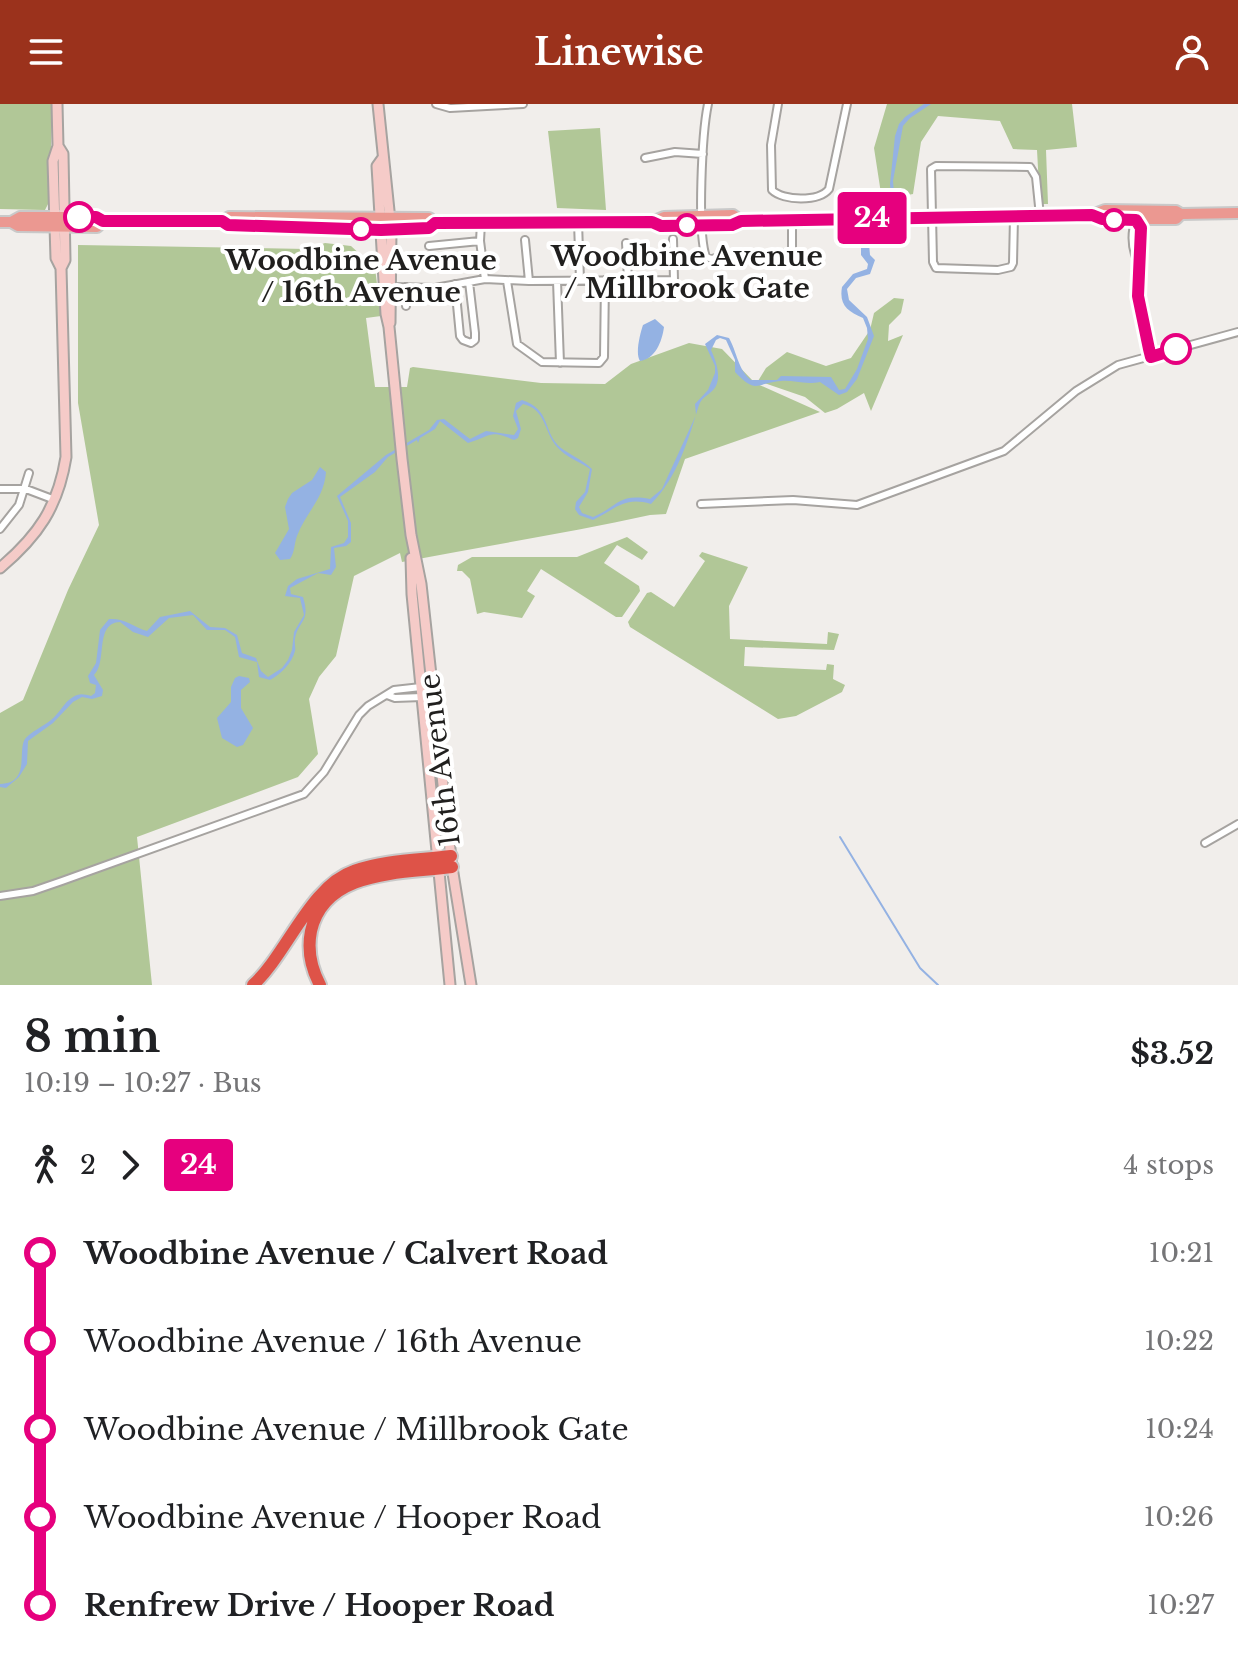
<!DOCTYPE html>
<html lang="en">
<head>
<meta charset="utf-8">
<style>
	:root { --surface:#fff; --page:#f2f2f2; --text:#202124; --muted:#757577; --accent:#9b321c }
	body { margin:0; font-family:"Libre Baskerville",serif; background:var(--page); color:var(--text); height:100vh; display:flex; flex-direction:column; font-size:30px; white-space:nowrap }
	* { box-sizing:border-box; margin:0 }
	p { font-size:26px; color:var(--muted) }
	.icon { flex:none; width:44px; height:44px; fill:none; stroke:currentColor; stroke-width:2; stroke-linecap:round; stroke-linejoin:round }
	.map { position:relative; height:881px; overflow:hidden }
	.drawer { display:flex; flex-direction:column; background:var(--surface); flex:1 }
	.drawer>* { flex:none }
	.badge { padding:0 16px; border-radius:6px; font-size:28px; line-height:52px }
	.map>.badge { position:absolute; translate:-50% -50%; box-shadow:0 0 0 4px #fff }
	.legs { display:flex; align-items:center; gap:12px; height:88px; padding:0 24px; font-size:26px }
	.legs p { margin-inline-start:auto }
	.headline { display:flex; align-items:center; justify-content:space-between; height:136px; padding:0 24px }
	h1 { font-size:44px; font-weight:800; line-height:60px }
	ul { padding:0 24px; list-style:none }
	li { display:flex; align-items:center; gap:28px; height:88px; font-size:30px }
	li i { display:grid; place-items:center; width:12px; height:100%; margin:0 10px; background:currentColor }
	li i::after { content:''; width:20px; height:20px; margin:-10px; border:6px solid; border-radius:50%; background:var(--surface) }
	li p { margin-inline-start:auto }
	li:first-child i { background:linear-gradient(#0000 50%,currentColor 0) }
	li:last-child i { background:linear-gradient(currentColor 50%,#0000 0) }
	header { display:flex; justify-content:space-between; align-items:center; height:104px; padding:0 24px; background:var(--accent); color:#fff; font-size:36px; font-weight:800 }
	.map>svg:first-child { display:block }
	.green { fill:#b1c797 }
	.water { fill:#94b2e3 }
	.lines { fill:none; stroke-linecap:round; stroke-linejoin:round }
	.stream { stroke:#94b2e3; stroke-width:2 }
	.street-casing { stroke:#a6a3a0; stroke-width:10 }
	.secondary-casing { stroke:#a6a3a0; stroke-width:13 }
	.primary-casing { stroke:#c9c9c9; stroke-width:14 }
	.highway-casing { stroke:#c9c9c9; stroke-width:16 }
	.street { stroke:#fff; stroke-width:6 }
	.secondary { stroke:#f5cbc8; stroke-width:9 }
	.primary { stroke:#eb9891; stroke-width:10 }
	.highway { stroke:#de5348; stroke-width:12 }
	.line-1-casing { stroke:#fff; stroke-width:18 }
	.line-1 { stroke:#e6007e; stroke-width:12 }
	.stop-1-dot { fill:#fff; stroke:#e6007e; stroke-width:4 }
	.labels { text-anchor:middle; dominant-baseline:central; stroke-width:8; stroke-linejoin:round; paint-order:stroke }
	.stop-label { font-size:28px; font-weight:bold; fill:#201f1e; stroke:#fff }
	.street-label { font-size:28px; fill:#201f1e; stroke:#fff }
</style>
</head>
<body>
<header><svg class="icon" aria-label="menu" viewBox="0 0 24 24"><path d="M4 6h16M4 12h16M4 18h16"/></svg>Linewise<svg class="icon" aria-label="person" viewBox="0 0 24 24"><circle cx="12" cy="8" r="4"/><path d="M4 21q1-7 8-7t8 7"/></svg></header>
<div class="map">
<svg width="1238" height="881" viewBox="0 0 1238 881">
	<rect width="100%" height="100%" fill="#f1eeeb"/>
	<path class="green" d="M0 0H52L50 96 45 106 0 105Z
		M887 0H1072L1077 43 1046 46 1048 100H1040L1037 46 1013 45 1000 17 938 12 921 38 913 90 882 96 874 44Z
		M600 24 606 106 557 104 548 27Z
		M325 139 351 142 375 164 381 212 366 214 375 283H407L410 264 413 263 541 279 605 280 631 260 689 239 722 245 755 279 820 308 685 355 666 410 650 411C568 429 485 442 402 458L400 449 354 472 336 552 319 573 309 595 318 650 298 673 137 733 152 881H0V609L23 596 68 486 99 421 78 299V141L307 145Z
		M894 194 904 195 901 209 889 221 888 237 903 231 871 307 864 289 837 305 825 309 805 293 758 277 766 264 787 248 826 262 851 254 870 226 874 209Z
		M627 433 648 448 642 456 617 441 604 459 639 482 640 487 622 513H616L541 465 527 487 535 492 522 514 484 508 477 510 470 475 462 467H457L458 461 472 453H577Z
		M702 448 748 463 729 502 730 535 827 540 828 528 839 530 834 546 745 543 744 562 826 566 827 560 834 561 833 575 845 581 842 588 796 612 778 615 630 523 628 518 647 489 651 488 674 503 705 457 699 452Z"/>
	<path class="water" d="M924 0H931L910 14 903 22 893 77 895 99 883 128 869 140 870 151 875 156 870 170 856 174 847 185 849 196 867 213 874 232 857 275 847 288 839 291 820 278C804 281 794 276 781 277 755 279 757 291 735 268V256L726 236 720 234 716 236 711 246C716 257 721 271 716 282 712 290 702 292 699 301 688 336 678 373 651 400 624 392 616 405 593 416L579 411 575 405 576 398 585 388 590 365C579 357 567 354 557 343 544 328 546 305 523 300L516 307 521 325 518 334 514 336C489 325 492 332 468 339L440 317 435 325 420 334 418 339 417 336 388 353 375 368 340 393 351 419V438L346 442 334 444 336 463 331 471 318 469 290 484 291 490 303 493C311 519 298 516 295 535 294 539 296 543 295 547 292 559 280 571 270 576L259 573 257 558 239 553 235 533 225 526H207L193 511 169 514 148 533 133 528 120 518C94 519 108 558 94 571L103 586 102 592 92 595 82 593 73 598 53 619 28 637 27 660 19 673 6 684 0 683V680C31 679 17 647 25 635 30 628 44 622 51 616 59 610 64 598 73 593 79 589 84 590 91 592L95 589 96 581 90 579 88 572 96 559 100 526 109 515C125 514 133 523 147 527L160 513 190 507 210 523 225 524 237 531 242 549 256 554 261 567 268 573 282 564 288 556 292 546 294 528 304 511 300 494 285 492 288 482 297 475 330 465 331 443 344 439 348 433V417L337 392 386 351 429 326 437 316 444 315 470 335 486 327 514 331 518 325 513 312 516 299 522 296C552 306 542 328 561 344 569 350 583 356 592 365L588 388 579 403 582 409 593 413C619 402 618 389 650 395L662 385 696 311 695 300 708 286 715 269V262L705 240 717 231 729 234C737 248 738 266 751 276H777L781 272 831 273 839 286 845 285 857 265 868 235 867 224 863 214C847 207 839 201 842 183L853 170 867 165 868 160 861 151V138L875 127 892 98 890 80 895 32 899 20 905 13Z
		M655 215 664 223C662 238 655 255 640 257 635 250 640 230 643 221Z
		M320 363 326 368C324 395 306 408 297 432 294 440 295 448 290 455L280 456 275 449 289 425 285 403 288 395 292 389 312 376Z
		M239 572 249 574 250 578 241 586V604L253 624 243 641 237 643 222 634 217 614 231 598V583L235 574Z"/>
	<g class="lines">
		<path class="stream" d="M840 733 920 864 938 881"/>
		<defs>
			<path id="street" d="M436 0 450 4 523 0
				M708 0C702 29 697 128 706 153L712 155 719 153 790 149 792 145V116
				M778 0 771 41 772 86C783 97 819 98 829 85L847 0
				M645 54 675 48 703 50
				M1014 113 1013 159 1011 163 998 166 936 164 933 158 931 65 936 62 1030 63 1036 73 1040 112
				M1136 115C1130 131 1132 146 1139 161
				M1136 116C1150 137 1136 167 1138 191 1140 211 1145 233 1151 253
				M578 118 580 176
				M481 119 480 137 485 175
				M525 136 529 177
				M626 139 628 175
				M429 142 480 137
				M507 177 517 240 542 258 599 259 604 253 605 176
				M557 177 560 259
				M455 180 460 232 463 236 471 239 475 236V229L469 178
				M392 183 435 184 485 175 529 177 674 176 673 135
				M406 183V202
				M0 385H26L55 396
				M701 400 793 396 857 401 1004 347 1076 287 1118 261 1238 228
				M0 425 19 401 29 369
				M387 591 395 594 422 593
				M1205 739 1238 720
				M0 792 33 787 62 777 304 690 324 668 359 611 368 602 394 586 421 583"/>
			<path id="secondary" d="M57 0 58 42 53 57 56 154 61 164
				M378 0 391 126 390 219
				M382 55 377 62 386 210 389 223 402 355 411 431 421 480 452 763 471 881
				M411 454 412 490 450 881
				M0 464C38 432 58 403 66 353L61 164 65 156 63 50 58 42"/>
			<path id="primary" d="M1092 111 1105 106 1176 107 1181 110 1238 109
				M222 117 229 113 429 114 435 119 652 118 661 122 732 121 741 117 1065 111H1092L1102 115H1176L1181 110
				M0 118H11L18 122 97 123 103 117
				M11 118 20 113H96L103 117H222L228 121 381 126 429 124 435 119
				M652 118 664 113 733 111 741 117"/>
			<path id="highway" d="M253 881C287 850 310 782 354 767 384 756 420 756 451 752
				M320 881C311 864 307 847 311 827 325 765 402 770 452 763"/>
		</defs>
		<use href="#street" class="street-casing"/>
		<use href="#secondary" class="secondary-casing"/>
		<use href="#primary" class="primary-casing"/>
		<use href="#highway" class="highway-casing"/>
		<use href="#street" class="street"/>
		<use href="#secondary" class="secondary"/>
		<use href="#primary" class="primary"/>
		<use href="#highway" class="highway"/>
	</g>
	<g class="lines">
		<defs>
			<path id="line-1" d="M79 113H96L103 117H222L228 121 381 126 429 124 435 119 652 118 661 122 732 121 741 117 1092 111 1102 115 1136 116 1141 124 1138 192 1149 245 1151 253 1176 245"/>
		</defs>
		<use href="#line-1" class="line-1-casing"/>
		<use href="#line-1" class="line-1"/>
	</g>
	<g class="stop-1-dot">
		<circle cx="79" cy="113" r="14"/>
		<circle cx="1114" cy="116" r="10"/>
		<circle cx="687" cy="121" r="10"/>
		<circle cx="361" cy="125" r="10"/>
		<circle cx="1176" cy="245" r="14"/>
	</g>
	<g class="labels">
		<g class="stop-label">
			<text x="687" y="152">Woodbine Avenue<tspan x="687" dy="32">/ Millbrook Gate</tspan></text>
			<text x="361" y="156">Woodbine Avenue<tspan x="361" dy="32">/ 16th Avenue</tspan></text>
		</g>
		<g class="street-label">
			<text transform="translate(440 656) rotate(-97)">16th Avenue</text>
		</g>
	</g>
</svg>
<b class="badge" style="left:872px;top:114px;background:#e6007e;color:#fff">24</b>
</div>
<section class="drawer">
<div class="headline"><div><h1>8 min</h1><p>10:19 – 10:27 · Bus</p></div><b>$3.52</b></div>
<div class="legs"><svg class="icon" aria-label="walk" viewBox="0 0 24 24"><circle cx="13" cy="4" r="2"/><path d="M13 8l-2 6 4 7M11 14l-3 7M7 12l3-4h3l4 4"/></svg>2<svg class="icon" aria-label="forward" viewBox="0 0 24 24"><path d="M9 5l7 7-7 7"/></svg><b class="badge" style="background:#e6007e;color:#fff">24</b><p>4 stops</p></div>
<ul>
<li><i style="color:#e6007e"></i><b>Woodbine Avenue / Calvert Road</b><p>10:21</p></li>
<li><i style="color:#e6007e"></i><span>Woodbine Avenue / 16th Avenue</span><p>10:22</p></li>
<li><i style="color:#e6007e"></i><span>Woodbine Avenue / Millbrook Gate</span><p>10:24</p></li>
<li><i style="color:#e6007e"></i><span>Woodbine Avenue / Hooper Road</span><p>10:26</p></li>
<li><i style="color:#e6007e"></i><b>Renfrew Drive / Hooper Road</b><p>10:27</p></li>
</ul>
</section>
</body>
</html>
